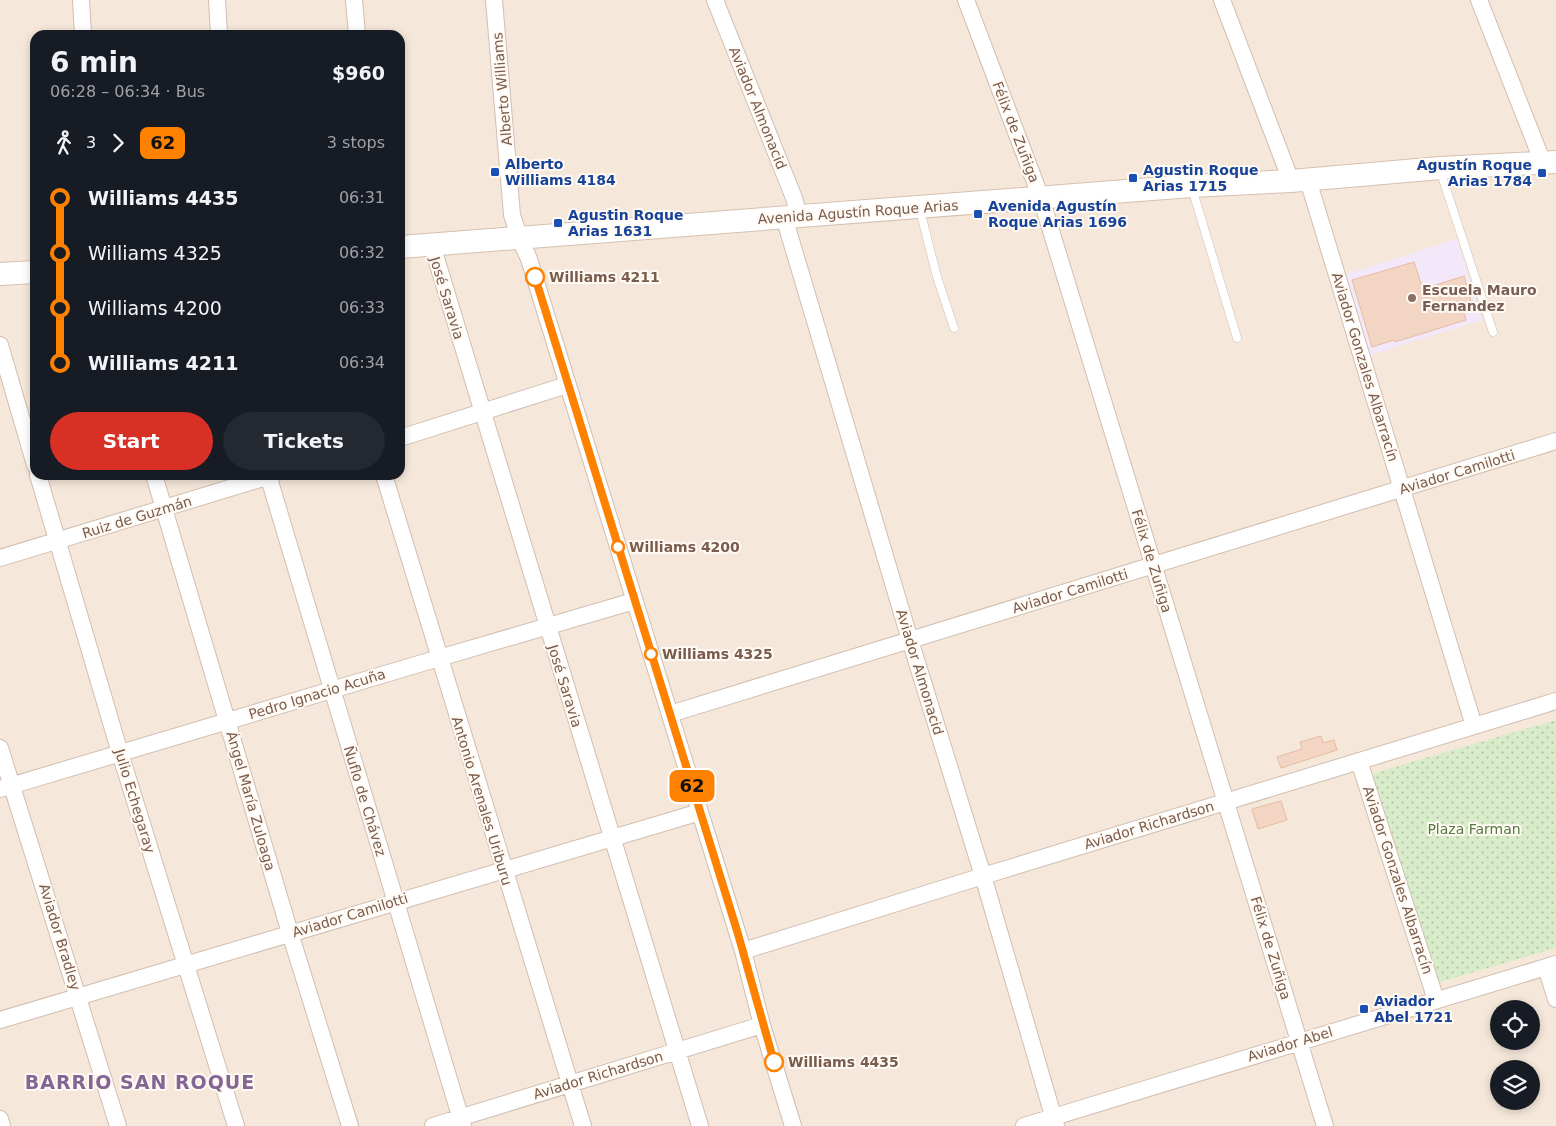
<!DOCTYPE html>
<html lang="en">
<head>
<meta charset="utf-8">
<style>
	:root { --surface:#171b24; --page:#242831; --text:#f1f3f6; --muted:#9ea1a6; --accent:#d93025 }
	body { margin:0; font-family:"DejaVu Sans",sans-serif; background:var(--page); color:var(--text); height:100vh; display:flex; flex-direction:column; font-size:19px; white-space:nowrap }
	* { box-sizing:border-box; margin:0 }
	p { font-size:16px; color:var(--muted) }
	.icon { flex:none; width:28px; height:28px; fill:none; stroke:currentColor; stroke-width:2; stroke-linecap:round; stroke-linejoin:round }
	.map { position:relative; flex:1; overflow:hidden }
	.side { position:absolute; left:30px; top:30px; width:375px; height:450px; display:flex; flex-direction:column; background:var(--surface); border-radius:15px; box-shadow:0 2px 8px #0003 }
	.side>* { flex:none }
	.badge { padding:0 10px; border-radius:8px; font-size:18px; line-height:32px }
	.buttons { position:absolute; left:1490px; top:1000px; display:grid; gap:10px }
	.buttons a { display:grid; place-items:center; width:50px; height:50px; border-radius:50%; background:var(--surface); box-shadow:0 2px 8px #0003; font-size:25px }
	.map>.badge { position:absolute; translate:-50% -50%; box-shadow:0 0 0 2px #fff }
	.legs { display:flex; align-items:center; gap:8px; height:55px; padding:0 20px; font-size:16px }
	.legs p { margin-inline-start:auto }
	.overview { display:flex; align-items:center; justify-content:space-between; height:85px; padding:0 20px }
	h1 { font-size:28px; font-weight:800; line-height:38px }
	.cta { display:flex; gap:10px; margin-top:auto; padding:10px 20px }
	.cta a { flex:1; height:58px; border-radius:30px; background:var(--accent); color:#fff; font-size:20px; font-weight:800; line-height:58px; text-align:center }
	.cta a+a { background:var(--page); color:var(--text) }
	ul { padding:0 20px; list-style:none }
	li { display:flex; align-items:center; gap:18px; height:55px; font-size:19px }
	li i { display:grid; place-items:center; width:8px; height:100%; margin:0 6px; background:currentColor }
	li i::after { content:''; width:12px; height:12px; margin:-6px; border:4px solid; border-radius:50%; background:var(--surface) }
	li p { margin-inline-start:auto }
	li:first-child i { background:linear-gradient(#0000 50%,currentColor 0) }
	li:last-child i { background:linear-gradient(currentColor 50%,#0000 0) }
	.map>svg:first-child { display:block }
	.residential { fill:#f5e8da; fill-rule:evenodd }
	.education { fill:#f3e8fa }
	.park { fill:url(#park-dots) }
	.building { fill:#f3d5c3; stroke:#e6bba3 }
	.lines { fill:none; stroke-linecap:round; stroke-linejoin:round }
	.service-casing { stroke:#d1beb0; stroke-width:9 }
	.minor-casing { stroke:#d1beb0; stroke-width:18 }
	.secondary-casing { stroke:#d6c0b0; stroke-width:24 }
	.service { stroke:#fff; stroke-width:8 }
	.minor { stroke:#fff; stroke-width:16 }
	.secondary { stroke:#fff; stroke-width:22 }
	.line-1-casing { stroke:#fff; stroke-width:11 }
	.line-1 { stroke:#ff8100; stroke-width:8 }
	.transit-dot { fill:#1a4fb4; stroke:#fffaf3; stroke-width:2 }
	.stop-1-dot { fill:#fff; stroke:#ff8100; stroke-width:2.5 }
	.education-dot { fill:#8d6e63; stroke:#fffaf3; stroke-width:2 }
	.labels { text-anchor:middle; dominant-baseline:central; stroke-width:4; stroke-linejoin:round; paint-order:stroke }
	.street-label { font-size:14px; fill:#7a5c4d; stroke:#fffaf3 }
	.transit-label { font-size:14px; font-weight:bold; fill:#164399; stroke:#fffaf3; text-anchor:start }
	.stop-label { font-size:14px; font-weight:bold; fill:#7a5c4d; stroke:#fffaf3; text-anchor:start }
	.education-label { font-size:14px; font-weight:bold; fill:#785e54; stroke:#fffaf3; text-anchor:start }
	.park-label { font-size:14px; fill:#537a41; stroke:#fffaf3 }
	.district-label { font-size:19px; font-weight:bold; letter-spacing:1px; fill:#846695; stroke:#fffaf3 }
</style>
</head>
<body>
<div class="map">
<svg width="1556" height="1126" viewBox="0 0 1556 1126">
	<defs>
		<pattern id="park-dots" width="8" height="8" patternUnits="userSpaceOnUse" patternTransform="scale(1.25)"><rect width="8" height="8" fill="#d8ecc9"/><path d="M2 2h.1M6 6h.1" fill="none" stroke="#b4c2a5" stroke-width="1.8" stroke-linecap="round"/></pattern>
	</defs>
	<rect width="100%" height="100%" fill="#fdf6ec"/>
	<path class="residential" d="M0 0H1556V1126H0ZM35 35H400V475H35ZM1499 1009H1531V1041H1499ZM1499 1069H1531V1101H1499Z"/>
	<path class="education" d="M1457 239 1482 320 1368 356 1343 275Z"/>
	<path class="park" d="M1556 720V948L1437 983 1372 781 1374 773Z"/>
	<path class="building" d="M1414 262 1423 289 1464 276 1471 301 1461 304 1466 320 1395 342 1394 340 1372 347 1352 280Z
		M1321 736 1323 743 1334 740 1337 750 1281 768 1277 757 1302 749 1300 742Z
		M1281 801 1287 820 1258 829 1252 809Z"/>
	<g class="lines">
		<defs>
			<path id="service" d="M1440 170 1493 332
				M1192 188 1237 338
				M920 210 937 277 954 328"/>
			<path id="minor" d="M81 0 83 35
				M217 0 219 35
				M354 0 357 35
				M494 0 512 215 520 239 529 259 743 951 762 1025 793 1126
				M715 0 794 198 799 217
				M966 0 1041 198 1325 1126
				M1222 0 1291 181
				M1479 0 1543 163
				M1308 180 1474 726
				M784 217 910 640 983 876 1056 1126
				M432 245 700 1126
				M0 345 35 465
				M400 438 567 385
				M38 475 120 753 236 1126
				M154 475 290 933 350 1126
				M268 475 463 1126
				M384 475 583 1126
				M0 558 273 475
				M670 714 1556 441
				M0 748 118 1126
				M1359 761 1436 1000
				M0 789 439 658 634 601
				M743 951 983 876 1556 701
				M1546 967 1556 999
				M0 1020 700 812
				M0 1119 2 1126
				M433 1126 762 1025
				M1024 1126 1556 964"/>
			<path id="secondary" d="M400 247 1191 186 1291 181 1440 168 1556 162
				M0 274 35 272"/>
		</defs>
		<use href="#service" class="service-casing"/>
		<use href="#minor" class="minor-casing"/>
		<use href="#secondary" class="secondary-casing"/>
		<use href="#service" class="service"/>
		<use href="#minor" class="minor"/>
		<use href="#secondary" class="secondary"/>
	</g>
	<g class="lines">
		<defs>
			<path id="line-1" d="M535 277 738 934 774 1062"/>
		</defs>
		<use href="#line-1" class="line-1-casing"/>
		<use href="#line-1" class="line-1"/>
	</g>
	<g class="transit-dot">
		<rect x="490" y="167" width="10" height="10" rx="2.5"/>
		<rect x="1537" y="168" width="10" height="10" rx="2.5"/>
		<rect x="1128" y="173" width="10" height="10" rx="2.5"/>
		<rect x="973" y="209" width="10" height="10" rx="2.5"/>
		<rect x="553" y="218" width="10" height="10" rx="2.5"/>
		<rect x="1359" y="1004" width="10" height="10" rx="2.5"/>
	</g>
	<g class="stop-1-dot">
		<circle cx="535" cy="277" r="9"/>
		<circle cx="618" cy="547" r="6"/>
		<circle cx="651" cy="654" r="6"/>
		<circle cx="774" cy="1062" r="9"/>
	</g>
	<circle class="education-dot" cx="1412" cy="298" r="5"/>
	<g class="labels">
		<g class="street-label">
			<text transform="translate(502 89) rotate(-95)">Alberto Williams</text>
			<text transform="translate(758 108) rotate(68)">Aviador Almonacid</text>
			<text transform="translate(1016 132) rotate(69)">Félix de Zuñiga</text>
			<text transform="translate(858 212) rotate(-4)">Avenida Agustín Roque Arias</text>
			<text transform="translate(447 298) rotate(73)">José Saravia</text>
			<text transform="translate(1365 367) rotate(73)">Aviador Gonzales Albarracín</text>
			<text transform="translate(1457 472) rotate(-17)">Aviador Camilotti</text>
			<text transform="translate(137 517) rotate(-17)">Ruiz de Guzmán</text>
			<text transform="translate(1152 561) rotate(73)">Félix de Zuñiga</text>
			<text transform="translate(1070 591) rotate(-17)">Aviador Camilotti</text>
			<text transform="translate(920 672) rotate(73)">Aviador Almonacid</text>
			<text transform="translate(565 686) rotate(73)">José Saravia</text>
			<text transform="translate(317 694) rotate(-17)">Pedro Ignacio Acuña</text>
			<text transform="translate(135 801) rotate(73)">Julio Echegaray</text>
			<text transform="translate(251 801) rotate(74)">Ángel María Zuloaga</text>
			<text transform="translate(365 801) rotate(73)">Ñuflo de Chávez</text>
			<text transform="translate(482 801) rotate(73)">Antonio Arenales Uriburu</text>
			<text transform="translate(1149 825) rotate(-17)">Aviador Richardson</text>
			<text transform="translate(1398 880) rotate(72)">Aviador Gonzales Albarracín</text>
			<text transform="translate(350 915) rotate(-17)">Aviador Camilotti</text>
			<text transform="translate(60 937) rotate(73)">Aviador Bradley</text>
			<text transform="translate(1271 948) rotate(73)">Félix de Zuñiga</text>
			<text transform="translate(1290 1044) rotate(-17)">Aviador Abel</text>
			<text transform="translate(598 1075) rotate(-17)">Aviador Richardson</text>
		</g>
		<g class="transit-label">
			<text x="505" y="164">Alberto<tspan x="505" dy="16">Williams 4184</tspan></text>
			<text x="1532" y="165" text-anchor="end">Agustín Roque<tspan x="1532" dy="16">Arias 1784</tspan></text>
			<text x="1143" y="170">Agustin Roque<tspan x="1143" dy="16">Arias 1715</tspan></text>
			<text x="988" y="206">Avenida Agustín<tspan x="988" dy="16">Roque Arias 1696</tspan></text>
			<text x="568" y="215">Agustin Roque<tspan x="568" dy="16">Arias 1631</tspan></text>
			<text x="1374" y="1001">Aviador<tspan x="1374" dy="16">Abel 1721</tspan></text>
		</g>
		<g class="stop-label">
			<text x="549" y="277">Williams 4211</text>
			<text x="629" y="547">Williams 4200</text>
			<text x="662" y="654">Williams 4325</text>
			<text x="788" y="1062">Williams 4435</text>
		</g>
		<g class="education-label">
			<text x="1422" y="290">Escuela Mauro<tspan x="1422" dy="16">Fernandez</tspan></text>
		</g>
		<g class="park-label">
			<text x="1474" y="829">Plaza Farman</text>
		</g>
		<g class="district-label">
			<text x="140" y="1082">BARRIO SAN ROQUE</text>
		</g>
	</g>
</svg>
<div class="buttons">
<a><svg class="icon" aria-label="locate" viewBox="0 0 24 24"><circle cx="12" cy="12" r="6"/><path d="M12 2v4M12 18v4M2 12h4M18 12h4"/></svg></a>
<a><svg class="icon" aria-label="layers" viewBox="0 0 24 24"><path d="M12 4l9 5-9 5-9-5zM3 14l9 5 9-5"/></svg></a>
</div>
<b class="badge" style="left:692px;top:786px;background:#ff8100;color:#111">62</b>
<section class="side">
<div class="overview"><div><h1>6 min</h1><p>06:28 – 06:34 · Bus</p></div><b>$960</b></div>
<div class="legs"><svg class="icon" aria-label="walk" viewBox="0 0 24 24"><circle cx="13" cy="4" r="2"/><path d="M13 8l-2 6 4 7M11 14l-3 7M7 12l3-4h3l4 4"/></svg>3<svg class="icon" aria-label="forward" viewBox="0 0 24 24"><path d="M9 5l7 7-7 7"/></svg><b class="badge" style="background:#ff8100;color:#111">62</b><p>3 stops</p></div>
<ul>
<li><i style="color:#ff8100"></i><b>Williams 4435</b><p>06:31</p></li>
<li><i style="color:#ff8100"></i><span>Williams 4325</span><p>06:32</p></li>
<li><i style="color:#ff8100"></i><span>Williams 4200</span><p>06:33</p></li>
<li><i style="color:#ff8100"></i><b>Williams 4211</b><p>06:34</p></li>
</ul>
<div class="cta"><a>Start</a><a>Tickets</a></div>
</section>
</div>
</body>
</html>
